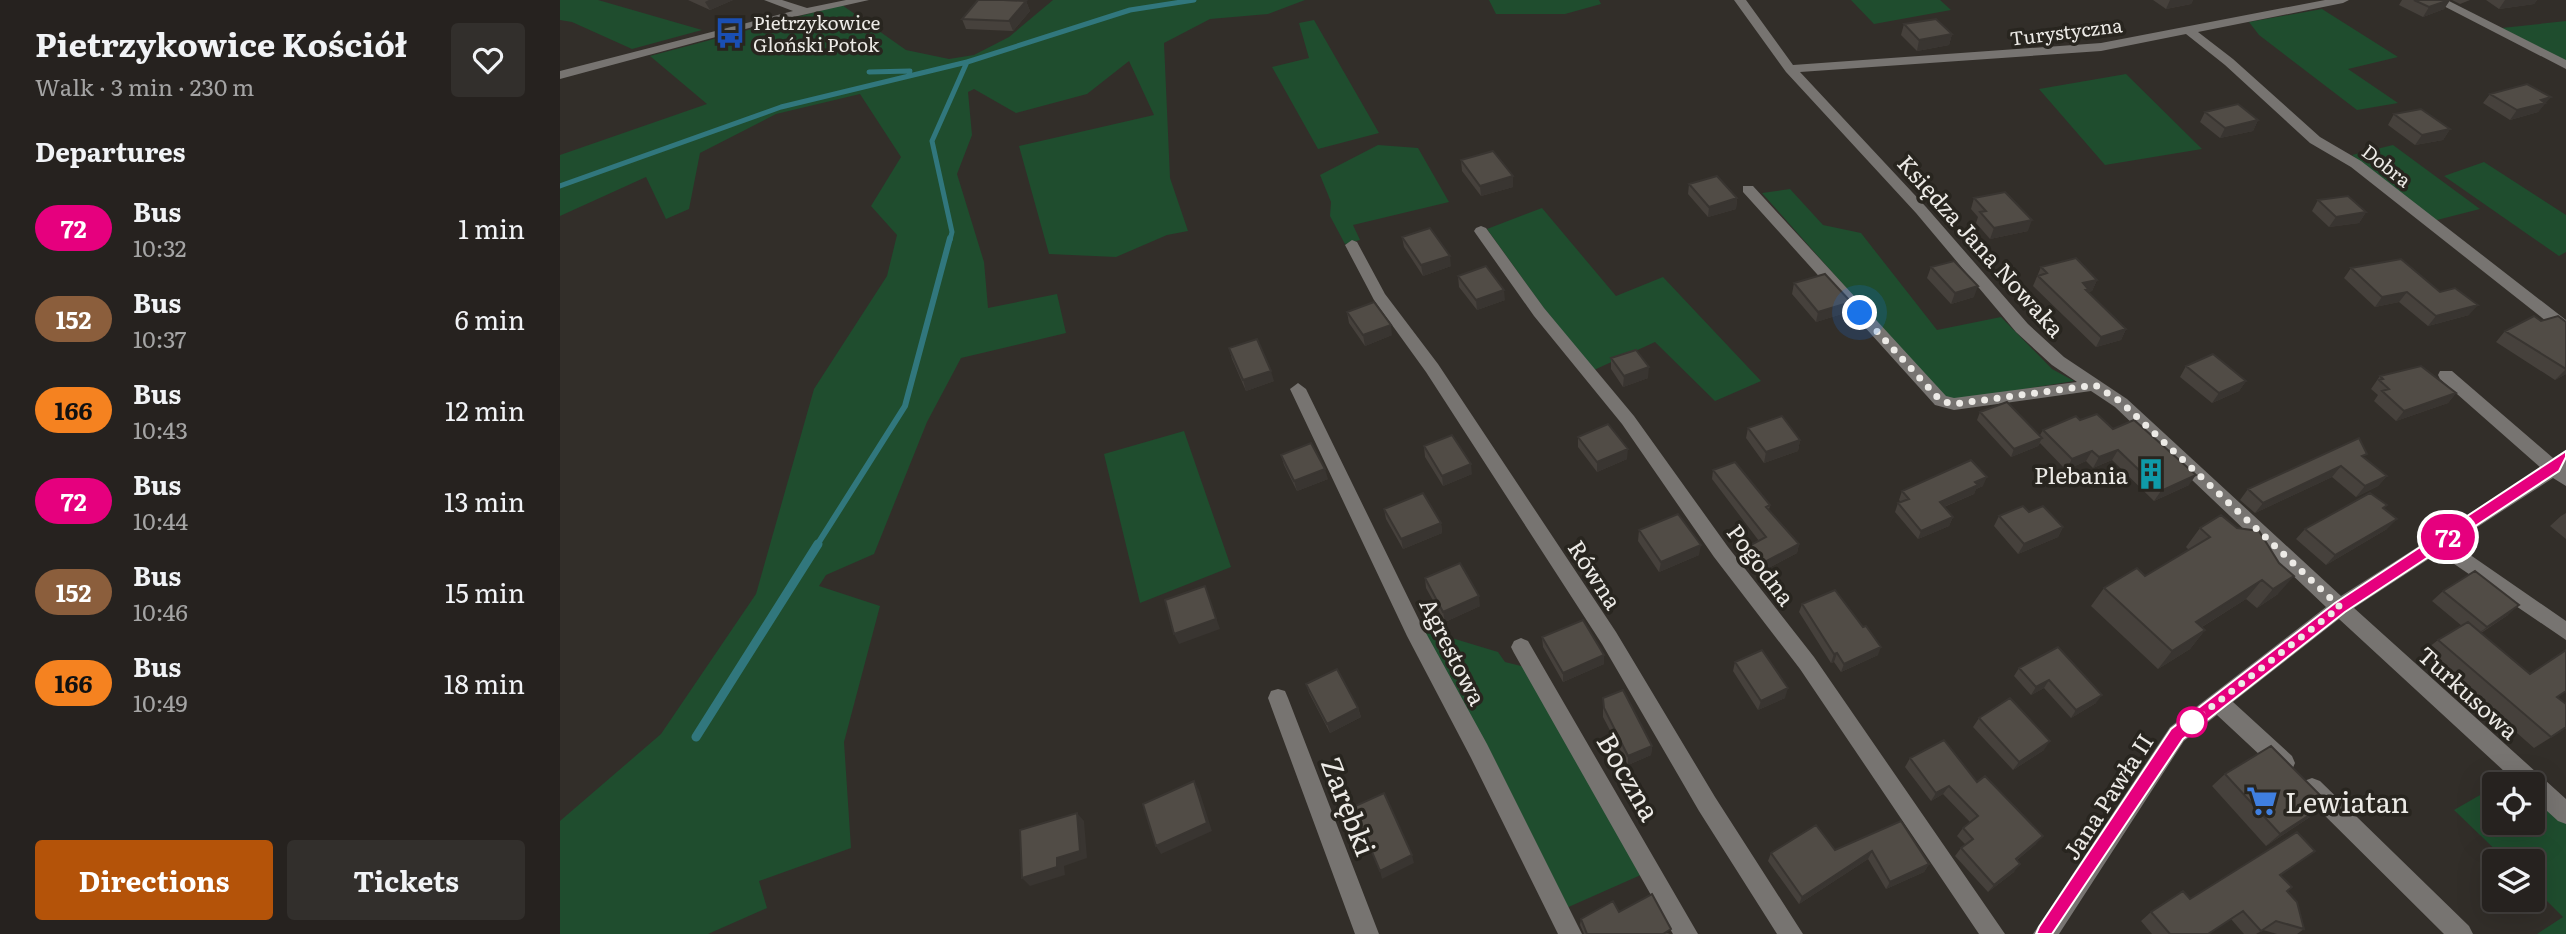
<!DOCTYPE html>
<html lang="en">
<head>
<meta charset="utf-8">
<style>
	:root { --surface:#26221f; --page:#322f2c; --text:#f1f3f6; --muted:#a4a4a4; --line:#423f3d; --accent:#b45309 }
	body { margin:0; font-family:Literata,serif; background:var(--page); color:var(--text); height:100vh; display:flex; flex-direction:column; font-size:26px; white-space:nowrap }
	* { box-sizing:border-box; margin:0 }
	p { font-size:23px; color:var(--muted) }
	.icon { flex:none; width:38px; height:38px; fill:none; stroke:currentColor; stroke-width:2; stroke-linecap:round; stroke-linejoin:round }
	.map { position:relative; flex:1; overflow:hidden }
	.panel { display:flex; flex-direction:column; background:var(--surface); width:560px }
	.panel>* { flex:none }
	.badge { padding:0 14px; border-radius:23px; font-size:24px; line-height:46px }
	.fabs { position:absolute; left:1922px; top:772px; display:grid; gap:14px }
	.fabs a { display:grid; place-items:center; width:63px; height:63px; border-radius:7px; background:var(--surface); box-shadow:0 7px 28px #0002,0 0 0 2px var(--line); font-size:35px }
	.you { position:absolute; width:35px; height:35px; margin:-18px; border:5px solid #fff; border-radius:50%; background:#1a73e8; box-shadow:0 0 0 10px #1a73e833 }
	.map>.badge { position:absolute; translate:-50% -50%; box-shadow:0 0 0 4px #fff }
	h2 { padding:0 35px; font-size:26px; line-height:63px }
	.round { display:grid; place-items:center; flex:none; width:74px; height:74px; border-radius:7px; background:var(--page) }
	.headline { display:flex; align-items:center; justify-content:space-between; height:119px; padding:0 35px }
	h1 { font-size:33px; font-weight:700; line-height:52px }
	.action { display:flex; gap:14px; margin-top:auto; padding:14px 35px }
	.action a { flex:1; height:80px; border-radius:7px; background:var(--accent); color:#fff; font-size:28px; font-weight:700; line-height:80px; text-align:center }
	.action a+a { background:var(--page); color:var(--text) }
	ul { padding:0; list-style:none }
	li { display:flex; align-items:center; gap:21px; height:91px; padding:0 35px }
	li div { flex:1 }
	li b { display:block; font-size:26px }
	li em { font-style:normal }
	li .badge { min-width:77px; font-weight:700; text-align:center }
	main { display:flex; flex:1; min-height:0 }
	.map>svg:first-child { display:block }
	.green { fill:#1f4d2e }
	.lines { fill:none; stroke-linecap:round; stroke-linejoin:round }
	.stream-far2 { stroke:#31777d; stroke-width:5 }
	.stream-far1 { stroke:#31777d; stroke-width:6 }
	.stream { stroke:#31777d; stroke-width:9 }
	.minor { fill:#777471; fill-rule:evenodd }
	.wall { fill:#46413c }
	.shaded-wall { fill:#393531 }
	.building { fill:#514c46; stroke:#393531; stroke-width:2 }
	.line { fill:#e6007e; stroke:#fff; stroke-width:2 }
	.walk { stroke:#eceae6; stroke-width:7; stroke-dasharray:0 12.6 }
	.stop-dot { fill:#fff; stroke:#e6007e; stroke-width:3.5 }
	.labels { text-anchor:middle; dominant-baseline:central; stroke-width:7; stroke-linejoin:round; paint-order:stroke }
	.far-poi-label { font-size:19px; fill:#eceae6; stroke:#28251f; text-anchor:start }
	.far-street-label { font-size:19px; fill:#eceae6; stroke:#28251f }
	.street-label { font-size:23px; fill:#eceae6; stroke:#28251f }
	.poi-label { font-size:23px; fill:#eceae6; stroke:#28251f; text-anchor:end }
	.near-street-label { font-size:28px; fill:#eceae6; stroke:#28251f }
	.near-poi-label { font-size:28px; fill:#eceae6; stroke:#28251f; text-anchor:start }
</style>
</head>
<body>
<main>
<section class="panel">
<div class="headline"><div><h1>Pietrzykowice Kościół</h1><p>Walk · 3 min · 230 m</p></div><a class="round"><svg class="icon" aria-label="heart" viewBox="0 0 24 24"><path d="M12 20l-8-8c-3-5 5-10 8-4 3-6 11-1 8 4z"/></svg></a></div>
<h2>Departures</h2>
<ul>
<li><span class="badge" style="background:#e6007e;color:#fff">72</span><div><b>Bus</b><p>10:32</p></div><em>1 min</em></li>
<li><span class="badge" style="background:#8b5e3c;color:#fff">152</span><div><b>Bus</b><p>10:37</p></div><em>6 min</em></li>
<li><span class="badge" style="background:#f58220;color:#111">166</span><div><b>Bus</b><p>10:43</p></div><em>12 min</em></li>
<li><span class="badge" style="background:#e6007e;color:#fff">72</span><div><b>Bus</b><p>10:44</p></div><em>13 min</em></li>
<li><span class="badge" style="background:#8b5e3c;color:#fff">152</span><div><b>Bus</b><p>10:46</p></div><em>15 min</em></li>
<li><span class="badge" style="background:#f58220;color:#111">166</span><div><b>Bus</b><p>10:49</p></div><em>18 min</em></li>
</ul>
<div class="action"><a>Directions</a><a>Tickets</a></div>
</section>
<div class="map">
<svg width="2006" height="934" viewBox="0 0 2006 934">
	<rect width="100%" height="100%" fill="#322e29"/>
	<path class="green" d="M0 0H38L142 30 72 49 12 22 0 20Z
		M493 0H745L708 14 650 19 604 43 610 178 628 231 607 235 556 257 489 254 459 146 594 115 569 61 527 94 456 113 414 89 408 92 412 135 397 174 424 262 428 308 497 294 506 333 401 358 367 422 314 554 266 575 259 586 320 606 284 742 291 848 199 881 207 908 148 934H0V821L101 734 196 594 254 389 327 276 337 235 311 206 341 157 300 94 216 114 140 153 129 209 106 219 86 177 0 216V155L147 104 90 56 282 5 346 50 389 59 414 55 449 37Z
		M929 0H1039L1041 4 1005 14H936Z
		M1291 0H1380L1391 10 1314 24Z
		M1762 9 1838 57 1788 69 1838 103 1797 110 1699 35 1689 22Z
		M754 20 819 133 758 149 712 67 749 58 739 23Z
		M2006 21V61L1942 28Z
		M1566 74 1642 149 1545 165 1479 89Z
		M818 145 858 148 889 202 793 225 800 240 785 244 770 216 771 202 760 175Z
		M1833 145 1920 209 1873 221 1792 155Z
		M1924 162 2006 215V252L1999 256 1884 176Z
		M1230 189 1263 225 1301 233 1377 330 1441 317 1492 369 1514 381 1395 400 1382 396 1202 193Z
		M982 208 1056 296 1103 277 1201 381 1155 401 1095 342 1034 370 983 307 927 229Z
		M624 431 671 567 580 603 544 454Z
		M862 629 938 652 945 662 965 667 1083 874 1004 909Z
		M1934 787V822H1972V791L2006 822V934H1977L2003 917 1972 886V861H1947L1894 810Z"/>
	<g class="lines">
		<path class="stream-far2" d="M404 63 570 10 634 0
			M309 72 350 71
			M0 186 221 107 407 62 372 141 392 232 390 240"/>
		<path class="stream-far1" d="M257 545 345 406 390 238"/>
		<path class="stream" d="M136 737 258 544"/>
		<path class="minor" d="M204 0H222L247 8 286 0H309L211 22 0 79V71L233 11Z
			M1174 0H1186L1233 65 1541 43 1765 0H1789L1783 3 1638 32 1673 59 1760 137 1801 161 2006 320V333L2000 332 1791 167 1750 143 1665 65 1626 34 1541 51 1240 72 1366 207 1468 324 1504 357 1567 399 1781 596 1981 468 1880 379 1878 375 1880 371H1892L1993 458 2006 450V486L1993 478 1893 543 2006 621V640L1878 553 1794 608 2006 799V824L1998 821 1972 797V784H1958L1779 619 1673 702 1732 756 1735 763 1732 770 1724 773 1716 770 1657 715 1624 741 1499 934H1473L1610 727 1766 607 1555 407 1531 391 1394 410 1375 405 1183 192V186H1193L1386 396 1394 398 1517 382 1492 365 1456 332 1356 213 1226 72Z
			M1872 0H1887L2006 60V69Z
			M921 226 926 228 984 308 1074 416 1168 547 1254 657 1445 934H1419L1240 669 1154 557 1062 424 974 316 916 234 914 231 916 228Z
			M792 240 797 242 825 294 878 364 1056 632 1155 797 1243 934H1217L1139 811 1042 644 866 372 814 300 785 245Z
			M738 383 746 389 861 624 927 744 1022 934H998L911 758 847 636 730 389Z
			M961 638 968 641 1138 934H1113L954 653 951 647 954 641Z
			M718 689 725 691 728 698 819 934H795L708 698 711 691Z
			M1752 778 1760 781 1909 926 1913 934H1884L1744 795 1741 788 1744 781Z"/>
	</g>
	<path class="wall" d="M128 0H173L150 10Z
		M1593 0H1633L1631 4 1606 9Z
		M1842 0H1890L1884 9 1863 17 1839 5Z
		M1892 0H1910L1900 4Z
		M1926 0H1977L1974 4 1939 9Z
		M466 1 470 11 453 31 406 29 402 19Z
		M1344 24 1392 34 1389 45 1357 51 1341 35Z
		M1930 94 1984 107H1982L1978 112 1950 120 1923 103Z
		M1645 112 1698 120 1693 131 1660 138 1640 122Z
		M1834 114 1890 129 1883 140 1855 145 1828 125Z
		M901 160 953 176V187L921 196 902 171Z
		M1129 184 1177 198 1176 209 1148 217 1128 194Z
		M1414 198 1468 231 1430 239 1416 223 1418 217 1411 209Z
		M1758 200 1806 212 1799 223 1769 227 1752 211Z
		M842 237 891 266 863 276 844 247Z
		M1371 267 1414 297 1391 304 1367 278Z
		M1481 267 1537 280 1532 291 1528 292 1566 329 1561 340 1536 347 1473 286Z
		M1791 268 1880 292 1909 315 1868 326 1839 302 1815 307 1784 278Z
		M898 276 945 300 917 310 899 287Z
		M1234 283 1288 312 1256 322 1232 294Z
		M787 312 832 335 805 346 789 323Z
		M1981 321 2006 322V374L1995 380 1936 342 1945 331Z
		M669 348 714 381 686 391 672 359Z
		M1051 358 1088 378 1063 387 1051 369Z
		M1626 366 1686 381 1679 391 1652 403 1620 377Z
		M1820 376 1896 393 1888 403 1836 421 1814 401 1818 395 1811 389Z
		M1420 412 1480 435 1483 430 1520 420 1553 429 1629 485 1594 501 1552 460 1533 468 1526 461 1506 470 1480 443 1478 446 1451 457 1417 420Z
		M1188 428 1240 440 1238 451 1204 463 1186 438Z
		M1018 437 1067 459 1037 472 1018 447Z
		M864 446 912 474 883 486 865 457Z
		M721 455 768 479 737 491 724 465Z
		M1804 458 1827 476 1818 486 1796 497 1772 477 1695 513 1680 500 1688 489Z
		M1153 470 1210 505 1209 510 1239 544 1237 553 1199 573 1185 556 1187 547 1199 541 1152 479Z
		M1423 486 1416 489 1414 494 1384 507 1393 517 1389 526 1358 539 1335 512 1338 503 1341 502 1339 500 1342 491Z
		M824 509 881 523 882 533 843 549 826 519Z
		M1469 512 1503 527 1498 537 1458 554 1434 526 1439 516Z
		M2006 513V539L1990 526 2001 516Z
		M1640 528 1718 594 1697 608 1686 599 1642 627 1645 630 1630 649 1598 669 1531 606 1544 588 1585 576 1629 550 1626 547Z
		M1745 529H1827L1766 565 1736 539Z
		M1079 530 1139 555 1099 572 1078 541Z
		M865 578 920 606 885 622 866 588Z
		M1883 591 1948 615 1921 633 2006 704V728L1974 748 1864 651 1878 640 1902 626 1872 601Z
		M1242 604 1318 655 1281 672 1274 662 1271 663 1239 612Z
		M982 637 1044 664 1003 682 983 647Z
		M1498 647 1536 703 1511 718 1484 688 1471 695 1454 676 1459 668Z
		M1175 662 1225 698 1198 710 1173 671Z
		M746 684 798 708 801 717 770 733 749 693Z
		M1043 698 1092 746 1091 755 1068 765 1043 717Z
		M1419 718 1484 750 1453 770 1413 727Z
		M1350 758 1417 782 1476 844 1457 860 1454 872 1428 892 1395 856 1401 848 1406 845 1397 836 1403 828 1410 822 1383 794 1371 801 1345 767Z
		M1665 774 1753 815 1706 846 1652 786Z
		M1341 821 1369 864 1364 872 1326 889 1308 859 1239 904 1208 861 1211 853 1275 850Z
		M1721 875 1744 929 1737 934H1717L1703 930 1696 934H1684L1671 919 1649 934H1592L1581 921 1591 912 1630 899Z
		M1059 912 1110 934H1024L1020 925 1021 919Z"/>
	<path class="shaded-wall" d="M149 0H173L150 10 145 2Z
		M1610 0H1633L1631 4 1606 9Z
		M1890 0 1884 9 1863 17 1869 7Z
		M1945 0H1977L1974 4 1939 9Z
		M466 1 470 11 453 31 449 21Z
		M1392 34 1389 45 1357 51 1359 40Z
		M1991 97 1978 112 1950 120 1957 110Z
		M1698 120 1693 131 1660 138 1665 128Z
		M1890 129 1883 140 1855 145 1862 135Z
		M953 176V187L921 196 920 186Z
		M1177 198 1176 209 1148 217 1149 207Z
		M1806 212 1799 223 1769 227 1776 217Z
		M1472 220 1468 231 1430 239 1434 228Z
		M890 256 891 266 863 276 861 265Z
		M1537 280 1532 291 1525 292 1523 283Z
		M1418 286 1414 297 1391 304 1395 293Z
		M944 290 945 300 917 310 916 300Z
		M1847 292 1839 302 1815 307 1822 297Z
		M1291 302 1288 312 1256 322 1258 312Z
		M1918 305 1909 315 1868 326 1876 316Z
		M831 325 832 335 805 346 803 335Z
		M1566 329 1561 340 1536 347 1541 337Z
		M1089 367 1088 378 1063 387 1064 376Z
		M2006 369V374L1995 380Z
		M711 371 714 381 686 391 683 380Z
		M1686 381 1679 391 1652 403 1659 393Z
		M1896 393 1888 403 1836 421 1844 411Z
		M1482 438 1478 446 1451 457 1454 449Z
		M1240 440 1238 451 1204 463 1206 452Z
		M1068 449 1067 459 1037 472V462Z
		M1558 450 1552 460 1533 468 1539 457Z
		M1532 451 1526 461 1506 470 1512 459Z
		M911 464 912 474 883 486 882 476Z
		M1781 466 1772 477 1695 513 1703 503Z
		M765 469 768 479 737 491 734 481Z
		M1636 475 1629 485 1594 501 1601 491Z
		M1827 476 1818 486 1796 497 1805 486Z
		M1427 477 1423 486 1416 489 1414 494 1376 510 1380 502 1415 482Z
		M1393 517 1389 526 1358 539 1361 531Z
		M1837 519 1827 529 1766 565 1775 555Z
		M881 523 882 533 843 549 841 539Z
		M1503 527 1498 537 1458 554 1464 544Z
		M1239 544 1237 553 1199 573 1201 564Z
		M1141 545 1139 555 1099 572 1101 562Z
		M1734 576 1718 594 1697 608 1713 589Z
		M1702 580 1686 599 1621 640 1636 622Z
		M645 586 660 629 619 644 614 634Z
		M919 596 920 606 885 622 883 612Z
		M1959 605 1948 615 1915 636 1927 627Z
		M1645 630 1630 649 1598 669 1612 651Z
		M1321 647 1318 655 1281 672 1284 664Z
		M1277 653 1274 662 1271 663 1274 654Z
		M1044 655V664L1003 682V673Z
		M1489 680 1484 688 1471 695 1476 687Z
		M1228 688 1225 698 1198 710 1201 701Z
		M1542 695 1536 703 1511 718 1516 710Z
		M798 708 801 717 770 733 767 724Z
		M1490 741 1484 750 1453 770 1459 762Z
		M1092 746 1091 755 1068 765V756Z
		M634 781 639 790 652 831 601 854 596 846Z
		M1389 786 1383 794 1371 801 1376 793Z
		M1768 803 1753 815 1706 846 1720 834Z
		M517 813 524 821 527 858 504 866 505 875 470 886 462 878 497 858Z
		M1483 836 1476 844 1449 866 1456 859Z
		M1312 851 1308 859 1239 904 1242 897Z
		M852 855 854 863 822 879 820 871Z
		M1369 864 1364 872 1326 889 1330 882Z
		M1460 864 1454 872 1428 892 1434 885Z"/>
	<path class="building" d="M418 0H443L466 1 449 21 402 19Z
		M1854 0H1889L1869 7Z
		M1376 19 1392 34 1359 40 1344 24Z
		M1967 84 1991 97 1981 100 1985 103 1957 110 1930 94Z
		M1678 104 1698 120 1665 128 1645 112Z
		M1861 109 1890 129 1862 135 1834 114Z
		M933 151 953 176 920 186 901 160Z
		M1157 176 1177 198 1149 207 1129 184Z
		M1445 192 1472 220 1434 228 1420 212 1426 211 1414 198Z
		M1788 196 1806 212 1776 217 1758 200Z
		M870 228 890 256 861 265 842 237Z
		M1516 258 1537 280 1523 283 1529 290H1526L1566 329 1541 337 1478 276 1487 273 1481 267Z
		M1841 259 1880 292 1895 288 1918 305 1876 316 1847 292 1822 297 1791 268Z
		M1394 261 1418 286 1395 293 1371 267Z
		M926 266 944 290 916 300 898 276Z
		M1265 274 1291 302 1258 312 1234 283Z
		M814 302 831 325 803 335 787 312Z
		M1974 316 1981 321 1998 316 2006 322V369L1945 331Z
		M697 339 711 371 683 380 669 348Z
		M1076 350 1089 367 1064 376 1051 358Z
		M1653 354 1686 381 1659 393 1626 366Z
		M1861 366 1896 393 1844 411 1822 391 1829 389 1819 380 1823 379 1820 376Z
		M1447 402 1482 438 1454 449 1420 412Z
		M1537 414 1553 429 1574 420 1636 475 1601 491 1558 450 1539 457 1532 451 1512 459 1483 430 1516 416 1520 420Z
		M1222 416 1240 440 1206 452 1188 428Z
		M1048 424 1068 449 1037 462 1018 437Z
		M892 435 911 464 882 476 864 446Z
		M1799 438 1807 454 1802 456 1827 476 1805 486 1781 466 1703 503 1688 489Z
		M751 443 765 469 734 481 721 455Z
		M1411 460 1427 477 1415 482 1418 485 1380 502 1393 517 1361 531 1338 503 1349 499 1342 491Z
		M1175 462 1210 505 1206 507 1239 544 1201 564 1187 547 1206 537 1153 470Z
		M863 493 881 523 841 539 824 509Z
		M1810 493 1827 505 1823 508 1837 519 1775 555 1745 529Z
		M1463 506 1469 512 1483 506 1503 527 1464 544 1439 516Z
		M1118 514 1141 545 1101 562 1079 530Z
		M1661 515 1677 528 1699 531 1719 563 1734 576 1713 589 1702 580 1636 622 1645 630 1612 651 1544 588 1577 568 1585 576 1650 537 1640 528Z
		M900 563 919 596 883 612 865 578Z
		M1915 571 1959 605 1927 627 1883 591Z
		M645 586 656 619 614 634 605 600Z
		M1275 590 1303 627 1306 626 1321 647 1284 664 1277 653 1274 654 1242 604Z
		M1023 620 1044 655 1003 673 982 637Z
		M1908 622 1970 674 2006 650V691L1997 697 2006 704V727L1991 737 1878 640Z
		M1498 647 1542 695 1516 710 1489 680 1476 687 1459 668Z
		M1202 650 1228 688 1201 701 1175 662Z
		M777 669 798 708 767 724 746 684Z
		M1063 690 1092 746 1068 756 1044 708 1043 698Z
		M1450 698 1490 741 1459 762 1419 718Z
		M1384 740 1417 782 1425 776 1483 836 1456 859 1460 864 1434 885 1401 848 1413 839 1403 828 1418 816 1389 786 1376 793 1350 758Z
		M1711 746 1768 803 1720 834 1665 774Z
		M634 781 647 823 596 846 583 804Z
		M824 793 852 855 820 871 793 807Z
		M517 813 520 851 497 858V867L462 878 460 830Z
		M1341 821 1369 864 1330 882 1312 851 1242 897 1211 853 1256 825 1275 850Z
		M1737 832 1755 851 1720 875 1732 887 1727 891 1737 902 1744 929 1716 921 1701 931 1683 911 1648 934H1610L1591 912 1623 891 1630 899Z
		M1092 894 1111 929 1103 934H1027L1021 919 1053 901 1059 912Z"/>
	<path class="line" d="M2006 451V457L1999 471 1785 612 1623 739 1492 934H1476L1479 927 1611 729 1775 603Z"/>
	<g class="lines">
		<path class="walk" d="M1300 313 1381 401 1394 404 1535 385 1561 402 1780 607 1632 722"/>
	</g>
	<defs>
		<symbol id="bus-bare" viewBox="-9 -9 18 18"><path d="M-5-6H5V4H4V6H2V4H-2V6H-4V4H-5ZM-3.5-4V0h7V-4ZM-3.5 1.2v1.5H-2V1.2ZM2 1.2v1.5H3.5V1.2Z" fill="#1a4fb4" stroke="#28251f" stroke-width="2.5" paint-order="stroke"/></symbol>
		<symbol id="building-bare" viewBox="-9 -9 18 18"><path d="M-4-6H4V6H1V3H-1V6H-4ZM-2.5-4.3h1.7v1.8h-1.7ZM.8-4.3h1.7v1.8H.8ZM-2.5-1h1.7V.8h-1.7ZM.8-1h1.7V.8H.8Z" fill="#0f9aa8" stroke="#28251f" stroke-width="2.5" paint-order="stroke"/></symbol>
		<symbol id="supermarket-bare" viewBox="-9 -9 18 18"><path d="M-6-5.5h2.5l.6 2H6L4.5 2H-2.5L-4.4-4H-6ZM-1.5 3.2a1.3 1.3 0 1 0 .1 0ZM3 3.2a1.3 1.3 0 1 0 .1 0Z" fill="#3f7fe0" stroke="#28251f" stroke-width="2.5" paint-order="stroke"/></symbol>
	</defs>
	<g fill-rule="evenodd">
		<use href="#bus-bare" x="148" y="11" width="44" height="44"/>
		<use href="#building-bare" x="1569" y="452" width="44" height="44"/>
		<use href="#supermarket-bare" x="1680" y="779" width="44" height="44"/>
	</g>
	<circle class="stop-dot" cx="1632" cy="722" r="14"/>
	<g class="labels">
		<g class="far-poi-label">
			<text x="193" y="22">Pietrzykowice<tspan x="193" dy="22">Gloński Potok</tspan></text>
		</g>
		<g class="far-street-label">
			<text transform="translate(1506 31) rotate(-7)">Turystyczna</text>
			<text transform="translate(1827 165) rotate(38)">Dobra</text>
		</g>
		<g class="street-label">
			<text transform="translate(1422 245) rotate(48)">Księdza Jana Nowaka</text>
			<text transform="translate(1202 564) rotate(53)">Pogodna</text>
			<text transform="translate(1036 574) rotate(57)">Równa</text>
			<text transform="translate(894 651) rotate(63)">Agrestowa</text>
			<text transform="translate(1909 692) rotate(42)">Turkusowa</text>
			<text transform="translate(1547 796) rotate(-57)">Jana Pawła II</text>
		</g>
		<g class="poi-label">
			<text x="1568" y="474">Plebania</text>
		</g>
		<g class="near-street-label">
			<text transform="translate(1070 776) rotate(60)">Boczna</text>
			<text transform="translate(790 806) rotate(69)">Zarębki</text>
		</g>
		<g class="near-poi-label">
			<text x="1725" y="801">Lewiatan</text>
		</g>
	</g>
</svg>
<div class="fabs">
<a><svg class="icon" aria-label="locate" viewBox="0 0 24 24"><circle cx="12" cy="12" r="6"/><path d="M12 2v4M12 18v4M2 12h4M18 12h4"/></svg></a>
<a><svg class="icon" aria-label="layers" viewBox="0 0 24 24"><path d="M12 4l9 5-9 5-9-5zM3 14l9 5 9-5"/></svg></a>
</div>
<div class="you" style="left:1300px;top:313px"></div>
<b class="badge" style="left:1888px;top:537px;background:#e6007e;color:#fff">72</b>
</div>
</main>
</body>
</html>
